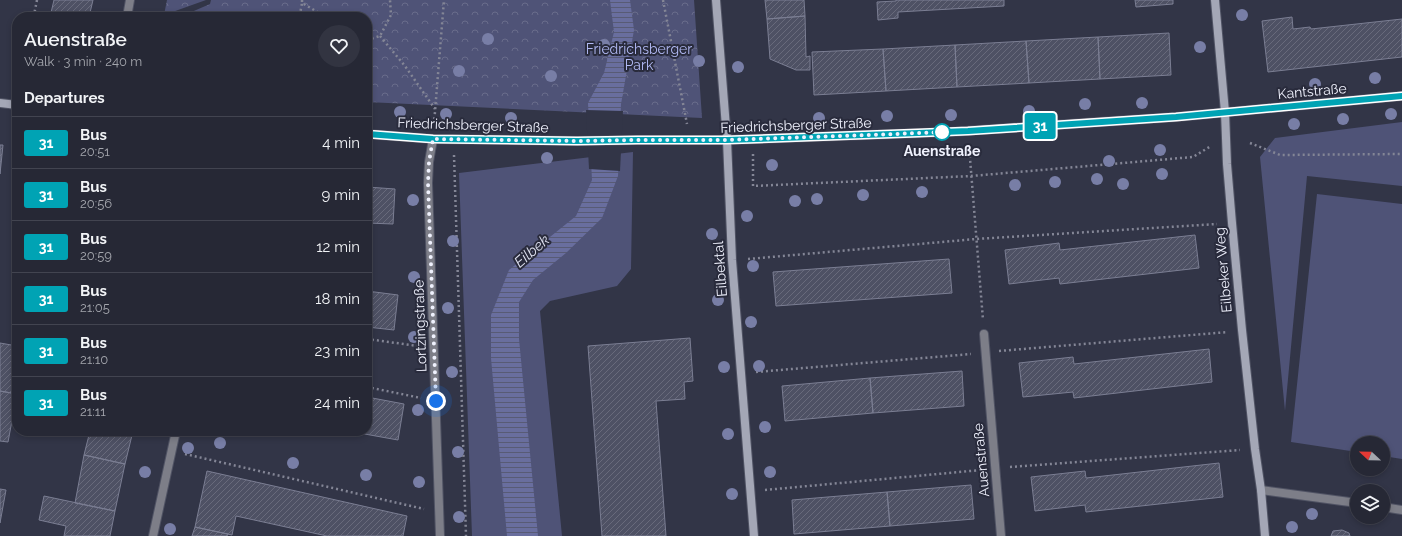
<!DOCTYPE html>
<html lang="en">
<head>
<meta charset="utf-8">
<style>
	:root { --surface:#262835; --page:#323441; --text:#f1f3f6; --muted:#a4a6ad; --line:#424450 }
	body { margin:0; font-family:Raleway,sans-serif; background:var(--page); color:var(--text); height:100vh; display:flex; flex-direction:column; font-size:15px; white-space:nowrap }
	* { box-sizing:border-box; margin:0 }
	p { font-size:13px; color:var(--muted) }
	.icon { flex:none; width:22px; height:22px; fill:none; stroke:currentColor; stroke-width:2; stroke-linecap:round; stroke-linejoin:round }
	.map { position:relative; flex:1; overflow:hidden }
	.drawer { position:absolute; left:12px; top:12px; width:360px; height:424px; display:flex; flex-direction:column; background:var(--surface); border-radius:16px; box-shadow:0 2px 6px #0003,0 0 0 1px var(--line) }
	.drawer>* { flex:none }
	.badge { padding:0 8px; border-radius:3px; font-size:14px; line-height:26px }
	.needle { width:26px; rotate:292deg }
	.controls { position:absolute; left:1350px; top:436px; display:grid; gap:8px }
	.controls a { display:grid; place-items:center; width:40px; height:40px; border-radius:50%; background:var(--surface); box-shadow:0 2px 6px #0003,0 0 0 1px var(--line); font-size:20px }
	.you { position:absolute; width:20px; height:20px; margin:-10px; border:3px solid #fff; border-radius:50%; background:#1a73e8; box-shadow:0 0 0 6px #1a73e833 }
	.map>.badge { position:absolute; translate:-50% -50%; box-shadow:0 0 0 2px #fff }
	h2 { padding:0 12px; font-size:15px; line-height:36px }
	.round { display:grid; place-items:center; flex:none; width:42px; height:42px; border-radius:21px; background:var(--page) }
	.overview { display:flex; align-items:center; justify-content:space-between; height:68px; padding:0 12px }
	h1 { font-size:19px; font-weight:600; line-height:30px }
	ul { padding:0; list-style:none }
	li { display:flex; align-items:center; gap:12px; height:52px; padding:0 12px; border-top:1px solid var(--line) }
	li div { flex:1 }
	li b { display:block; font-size:15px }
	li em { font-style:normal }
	li .badge { min-width:44px; font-weight:700; text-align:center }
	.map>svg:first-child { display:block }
	.grass { fill:#4f5377 }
	.park { fill:url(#park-crowns) }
	.water { fill:url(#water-rules) }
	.pier { fill:#323547 }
	.building { fill:url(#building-hatch); stroke:#7b7e93 }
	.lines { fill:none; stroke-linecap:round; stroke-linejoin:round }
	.street-casing { stroke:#505364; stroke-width:10 }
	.secondary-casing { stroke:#505364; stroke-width:10 }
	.path { stroke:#848696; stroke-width:2.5; stroke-dasharray:2 3; stroke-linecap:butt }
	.street { stroke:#7d7e88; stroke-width:8 }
	.secondary { stroke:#a4a7b6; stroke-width:8 }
	.tree { fill:#787ea6 }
	.line-casing { stroke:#fff; stroke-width:9 }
	.line { stroke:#00a3b4; stroke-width:6 }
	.walk { stroke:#eff1fd; stroke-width:4; stroke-dasharray:0 7.2 }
	.stop-dot { fill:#fff; stroke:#00a3b4; stroke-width:2 }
	.labels { text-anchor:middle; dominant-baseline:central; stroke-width:4; stroke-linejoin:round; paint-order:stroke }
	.park-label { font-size:14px; fill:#b2baf4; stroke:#292b3c }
	.street-label { font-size:14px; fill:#eff1fd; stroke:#292b3c }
	.stop-label { font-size:14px; font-weight:bold; fill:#eff1fd; stroke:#292b3c }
	.water-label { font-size:15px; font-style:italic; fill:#e1e3f2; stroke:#292b3c }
</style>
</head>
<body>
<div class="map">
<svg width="1402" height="536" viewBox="0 0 1402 536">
	<defs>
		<pattern id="park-crowns" width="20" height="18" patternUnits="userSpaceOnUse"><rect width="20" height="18" fill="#4f5377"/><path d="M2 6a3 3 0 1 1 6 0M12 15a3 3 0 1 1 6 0" fill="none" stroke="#696c8b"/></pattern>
		<pattern id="water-rules" width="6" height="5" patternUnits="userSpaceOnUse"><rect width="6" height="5" fill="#696e9e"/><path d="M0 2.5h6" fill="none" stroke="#585b75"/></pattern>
		<pattern id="building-hatch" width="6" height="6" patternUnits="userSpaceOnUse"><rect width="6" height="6" fill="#4e5164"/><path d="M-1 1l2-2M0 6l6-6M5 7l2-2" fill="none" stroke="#686a7b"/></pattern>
	</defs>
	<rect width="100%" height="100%" fill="#323547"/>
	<path class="grass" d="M1402 122V186L1307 176 1285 411 1260 157 1275 138Z
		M633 152 631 269 617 286 550 301 540 311 562 536H472L459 173Z
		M1317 194 1402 204V459L1383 456V443H1357V452L1291 442Z"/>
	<path class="park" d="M167 0H206L164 15Z
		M211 0H694L702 118 367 102V17H180L210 4Z"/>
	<path class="water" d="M610 0H630L634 30 621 104 618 176 602 218 566 253 533 280 519 302V339L538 536H507L491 358V315L509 270 576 216 592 180 588 103 604 73 614 32Z"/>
	<path class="pier" d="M586 110 623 111 620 171 589 169Z"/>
	<path class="building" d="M54 0H93L89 17H50Z
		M765 0H804L805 16 767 19Z
		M896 0H1004V6L898 12V18L878 20 877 2 896 1Z
		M1135 0H1173V4L1136 7Z
		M805 16 806 57 810 56V70H796L770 59 767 19Z
		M1292 17 1293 29 1310 27 1311 29 1402 19V57L1268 72 1262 21Z
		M1169 33 1171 75 1100 79 1098 37Z
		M1098 37 1100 79 1029 83 1026 41Z
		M1026 41 1029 83 957 87 955 45Z
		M955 45 957 87 886 91 883 49Z
		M883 49 886 91 814 95 812 52Z
		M0 145H3L0 174Z
		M367 187 395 189 393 224 367 223Z
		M1195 235 1199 268 1060 284 1059 278 1009 284 1005 250 1059 243 1060 250Z
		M949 259 952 293 776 306 773 272Z
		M367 291 398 295 394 330 367 327Z
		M690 338 693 381 684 382 685 399 656 401 666 536H602L588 346Z
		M0 343 17 346V394L0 391Z
		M1209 349 1212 382 1074 398 1073 392 1023 397 1019 363 1073 357 1074 364Z
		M962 371 964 406 873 413 870 378Z
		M870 378 873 413 785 421 782 386Z
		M0 391 17 394 8 442 0 441Z
		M367 397 404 404 398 440 348 431H367Z
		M90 431H133L125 464 84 455Z
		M84 455 125 464 115 511 75 503Z
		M1219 463 1223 497 1086 512 1085 505 1035 511 1031 477 1085 471 1086 478Z
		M207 471 407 516 403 536H327L236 516 232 535 195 527Z
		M971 485 974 519 890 526 887 492Z
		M0 489 6 490 0 523Z
		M887 492 890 526 794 534 792 500Z
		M44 496 115 511 110 536H64L66 526 39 520Z
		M195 527 228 534 227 536H192Z
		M1342 530 1349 533 1350 536H1331L1333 531Z"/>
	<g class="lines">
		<defs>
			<path id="street" d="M127 17 130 0
				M433 139 429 162 428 183 440 536
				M984 334 1001 536
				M1261 490 1357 503
				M1383 507 1402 510
				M153 536 176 431"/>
			<path id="secondary" d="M716 0 727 140 732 260 754 536
				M1215 0 1225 112 1227 164 1232 223 1242 330 1255 449 1261 490 1265 536
				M0 103 17 105
				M367 134 433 139 577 141 637 140H727L950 132 1176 117 1402 96"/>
		</defs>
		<use href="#street" class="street-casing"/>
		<use href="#secondary" class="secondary-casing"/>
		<path class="path" d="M37 0 34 15 43 17
			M302 0V3L321 14 322 17
			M663 0 687 124
			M294 17 300 14 302 3
			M380 36 405 66 435 109
			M367 40 380 36 391 15 390 0
			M434 124 444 0
			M1250 143 1280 155 1402 154
			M969 146 983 320
			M753 154V186L971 176 1193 157 1211 146
			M454 155 466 536
			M748 259 976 239 1217 224
			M367 339 418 346
			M999 351 1228 332
			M756 372 971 354
			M367 387 421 398
			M185 454 424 509
			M1010 467 1240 450
			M765 490 981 470"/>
		<use href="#street" class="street"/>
		<use href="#secondary" class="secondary"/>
	</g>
	<g class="tree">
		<circle cx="1242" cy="15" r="6"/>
		<circle cx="488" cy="39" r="6"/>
		<circle cx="604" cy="45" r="6"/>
		<circle cx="1200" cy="47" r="6"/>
		<circle cx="699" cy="61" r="6"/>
		<circle cx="738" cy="67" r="6"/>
		<circle cx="459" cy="71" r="6"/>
		<circle cx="551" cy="76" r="6"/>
		<circle cx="1375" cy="78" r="6"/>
		<circle cx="1315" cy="84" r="6"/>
		<circle cx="1142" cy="103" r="6"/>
		<circle cx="1085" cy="104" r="6"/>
		<circle cx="1029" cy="111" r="6"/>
		<circle cx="400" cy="112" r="6"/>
		<circle cx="446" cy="114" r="6"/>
		<circle cx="1391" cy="114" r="6"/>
		<circle cx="951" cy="115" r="6"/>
		<circle cx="887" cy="116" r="6"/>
		<circle cx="511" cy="118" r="6"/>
		<circle cx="819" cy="118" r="6"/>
		<circle cx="1343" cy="119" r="6"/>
		<circle cx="1294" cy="124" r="6"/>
		<circle cx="1160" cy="150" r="6"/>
		<circle cx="547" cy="158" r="6"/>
		<circle cx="1109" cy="161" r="6"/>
		<circle cx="772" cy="165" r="6"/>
		<circle cx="1162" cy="174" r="6"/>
		<circle cx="1097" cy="179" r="6"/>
		<circle cx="1055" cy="182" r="6"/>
		<circle cx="1123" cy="184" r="6"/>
		<circle cx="1015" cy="185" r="6"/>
		<circle cx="922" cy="192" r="6"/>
		<circle cx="863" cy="195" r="6"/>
		<circle cx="817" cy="199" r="6"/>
		<circle cx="413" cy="200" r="6"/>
		<circle cx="795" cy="201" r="6"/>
		<circle cx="747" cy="216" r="6"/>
		<circle cx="712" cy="234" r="6"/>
		<circle cx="453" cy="241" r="6"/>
		<circle cx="753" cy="266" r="6"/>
		<circle cx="414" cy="277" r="6"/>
		<circle cx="718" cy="300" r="6"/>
		<circle cx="448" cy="308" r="6"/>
		<circle cx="751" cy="322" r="6"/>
		<circle cx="414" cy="337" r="6"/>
		<circle cx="759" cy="366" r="6"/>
		<circle cx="724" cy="367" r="6"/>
		<circle cx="452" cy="372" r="6"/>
		<circle cx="418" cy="410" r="6"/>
		<circle cx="765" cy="427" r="6"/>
		<circle cx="728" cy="434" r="6"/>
		<circle cx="220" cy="443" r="6"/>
		<circle cx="188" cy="448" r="6"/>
		<circle cx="458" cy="452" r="6"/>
		<circle cx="293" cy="463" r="6"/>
		<circle cx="145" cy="472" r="6"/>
		<circle cx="770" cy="472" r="6"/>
		<circle cx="366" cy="475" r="6"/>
		<circle cx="419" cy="482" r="6"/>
		<circle cx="732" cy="494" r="6"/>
		<circle cx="1312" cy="514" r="6"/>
		<circle cx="459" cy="517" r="6"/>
		<circle cx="1292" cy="527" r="6"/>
		<circle cx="170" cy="529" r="6"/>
	</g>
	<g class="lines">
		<defs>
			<path id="line" d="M367 134 433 139 577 141 637 140H727L918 133 968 131 1176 117 1402 96"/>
		</defs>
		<use href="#line" class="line-casing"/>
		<use href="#line" class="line"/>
		<path class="walk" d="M436 401 428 183 429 162 433 139 577 141 637 140H727L950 132H942"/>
	</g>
	<circle class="stop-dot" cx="942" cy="132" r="8"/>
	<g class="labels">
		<g class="park-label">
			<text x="639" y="49">Friedrichsberger<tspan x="639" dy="16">Park</tspan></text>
		</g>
		<g class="street-label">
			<text transform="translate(1312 91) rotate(-5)">Kantstraße</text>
			<text transform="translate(473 125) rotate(2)">Friedrichsberger Straße</text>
			<text transform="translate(796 125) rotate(-2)">Friedrichsberger Straße</text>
			<text transform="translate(720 269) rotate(-94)">Eilbektal</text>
			<text transform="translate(1223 270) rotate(-95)">Eilbeker Weg</text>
			<text transform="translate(420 326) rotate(-92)">Lortzingstraße</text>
			<text transform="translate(981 460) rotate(-95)">Auenstraße</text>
		</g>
		<g class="stop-label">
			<text x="942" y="151">Auenstraße</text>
		</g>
		<g class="water-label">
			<text transform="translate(532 251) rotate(-41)">Eilbek</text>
		</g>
	</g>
</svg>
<div class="controls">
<a><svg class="needle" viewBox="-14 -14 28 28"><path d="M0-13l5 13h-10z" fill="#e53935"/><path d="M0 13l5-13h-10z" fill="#a4a6ad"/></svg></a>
<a><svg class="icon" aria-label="layers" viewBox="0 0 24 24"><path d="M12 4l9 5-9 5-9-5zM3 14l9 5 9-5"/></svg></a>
</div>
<div class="you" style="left:436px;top:401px"></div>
<b class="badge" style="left:1040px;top:126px;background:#00a3b4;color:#fff">31</b>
<section class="drawer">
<div class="overview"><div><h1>Auenstraße</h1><p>Walk · 3 min · 240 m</p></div><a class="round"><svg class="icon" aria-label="heart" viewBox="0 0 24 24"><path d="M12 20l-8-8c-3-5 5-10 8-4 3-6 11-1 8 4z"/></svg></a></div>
<h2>Departures</h2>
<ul>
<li><span class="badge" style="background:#00a3b4;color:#fff">31</span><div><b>Bus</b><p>20:51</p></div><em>4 min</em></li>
<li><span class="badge" style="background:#00a3b4;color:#fff">31</span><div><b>Bus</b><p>20:56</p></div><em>9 min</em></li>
<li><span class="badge" style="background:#00a3b4;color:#fff">31</span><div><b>Bus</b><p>20:59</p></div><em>12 min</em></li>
<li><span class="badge" style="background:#00a3b4;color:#fff">31</span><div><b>Bus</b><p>21:05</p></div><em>18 min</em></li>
<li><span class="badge" style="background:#00a3b4;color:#fff">31</span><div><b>Bus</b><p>21:10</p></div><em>23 min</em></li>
<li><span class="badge" style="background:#00a3b4;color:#fff">31</span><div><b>Bus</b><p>21:11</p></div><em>24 min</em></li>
</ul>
</section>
</div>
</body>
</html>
